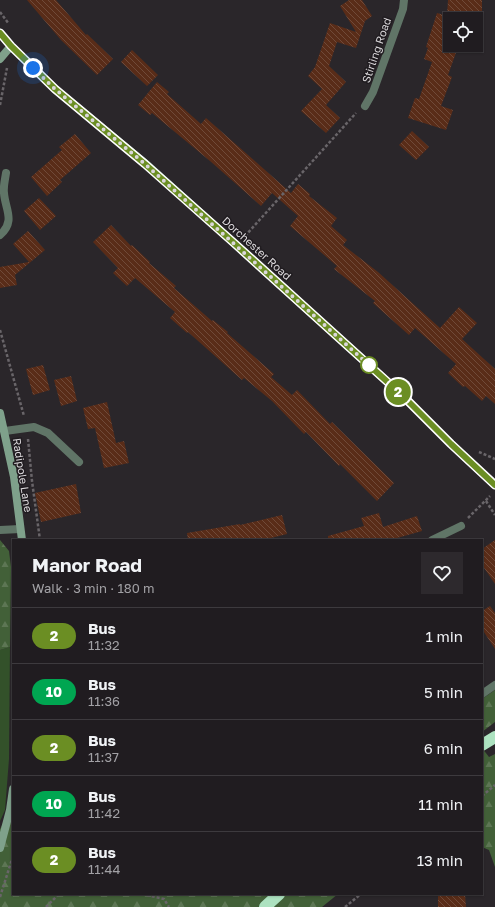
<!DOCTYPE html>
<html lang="en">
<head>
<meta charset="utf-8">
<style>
	:root { --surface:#201c20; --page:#2d292d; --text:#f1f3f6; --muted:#a2a1a5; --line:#3d3a3e }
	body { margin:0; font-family:"Golos Text",sans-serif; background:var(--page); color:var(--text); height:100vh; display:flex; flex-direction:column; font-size:15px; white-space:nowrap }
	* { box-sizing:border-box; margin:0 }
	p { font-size:13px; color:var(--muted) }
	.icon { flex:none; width:22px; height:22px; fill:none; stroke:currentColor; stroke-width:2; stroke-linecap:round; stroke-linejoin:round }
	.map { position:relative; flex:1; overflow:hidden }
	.panel { position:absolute; left:12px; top:539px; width:471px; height:356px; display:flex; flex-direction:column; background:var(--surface); border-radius:0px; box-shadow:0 1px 3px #0004,0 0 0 1px var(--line) }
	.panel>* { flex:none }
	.badge { padding:0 8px; border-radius:13px; font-size:14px; line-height:26px }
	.controls { position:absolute; left:443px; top:12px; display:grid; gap:8px }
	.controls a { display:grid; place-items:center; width:40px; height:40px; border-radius:0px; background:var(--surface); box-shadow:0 1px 3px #0004,0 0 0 1px var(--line); font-size:20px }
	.you { position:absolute; width:20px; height:20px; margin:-10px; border:3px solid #fff; border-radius:50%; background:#1a73e8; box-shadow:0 0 0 6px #1a73e833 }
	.map>.badge { position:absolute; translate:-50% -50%; box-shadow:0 0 0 2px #fff }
	.round { display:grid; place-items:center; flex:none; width:42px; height:42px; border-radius:0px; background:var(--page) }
	.head { display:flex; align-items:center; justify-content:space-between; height:68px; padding:0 20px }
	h1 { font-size:19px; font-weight:700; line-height:30px }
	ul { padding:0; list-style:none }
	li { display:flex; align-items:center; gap:12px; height:56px; padding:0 20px; border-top:1px solid var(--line) }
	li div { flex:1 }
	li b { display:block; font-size:15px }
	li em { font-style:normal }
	li .badge { min-width:44px; font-weight:700; text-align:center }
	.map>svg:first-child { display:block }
	.green { fill:#33512a }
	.forest { fill:url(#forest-firs) }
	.building { fill:url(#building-back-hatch) }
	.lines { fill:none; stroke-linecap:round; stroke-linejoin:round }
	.path { stroke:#696569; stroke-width:2.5; stroke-dasharray:3 2; stroke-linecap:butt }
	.lane { stroke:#607567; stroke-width:8 }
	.street { stroke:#607567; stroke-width:8 }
	.secondary { stroke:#7fa18b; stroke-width:8 }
	.highway { stroke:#ade2c0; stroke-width:12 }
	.line-casing { stroke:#fff; stroke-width:9 }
	.line { stroke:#6b8e23; stroke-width:6 }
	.walk { stroke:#dad7da; stroke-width:4; stroke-dasharray:0 7.2 }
	.stop-dot { fill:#fff; stroke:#6b8e23; stroke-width:2 }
	.labels { text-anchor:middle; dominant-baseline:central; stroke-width:3; stroke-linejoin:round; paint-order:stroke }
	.street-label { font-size:11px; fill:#dad7da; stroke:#201c20 }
</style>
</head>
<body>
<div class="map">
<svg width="495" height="907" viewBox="0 0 495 907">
	<defs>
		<pattern id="forest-firs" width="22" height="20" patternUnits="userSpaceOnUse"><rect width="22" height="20" fill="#426038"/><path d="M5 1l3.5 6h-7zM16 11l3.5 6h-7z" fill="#5d7654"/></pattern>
		<pattern id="building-back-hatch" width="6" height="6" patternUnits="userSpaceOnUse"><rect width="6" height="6" fill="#592c18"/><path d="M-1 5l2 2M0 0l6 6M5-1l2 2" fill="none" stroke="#704a39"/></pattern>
	</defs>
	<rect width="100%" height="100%" fill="#2a262a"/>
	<path class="green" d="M10 647 9 759 5 810 0 821V650Z"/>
	<path class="forest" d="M0 540 9 551 11 567 10 647 0 650Z
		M495 690V722L482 732V699Z
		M482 748 489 757 495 754V867L489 850 482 847Z
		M10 810 13 812V894H338L322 907H0V829Z"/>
	<path class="building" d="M27 0H56L86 35 87 34 113 59 97 75 61 40Z
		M349 0H362L372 16 365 21 356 48 337 42 329 66 346 82 326 105 340 118 326 133 301 111 322 89 308 76 315 67 330 23 356 32 340 6Z
		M448 0H482V19H450V48L457 50 448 75 452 77 441 106 453 110 446 130 408 118 415 98 419 99 432 62 424 59 428 48 426 47 437 13 447 16Z
		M132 50 158 75 147 86 121 62Z
		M157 82 169 92 167 94 201 124 206 118 291 193 298 184 310 194 309 196 337 218 331 226 347 240 343 245 378 272 440 328 459 307 477 323 462 339 495 369V404L486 396 482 401 465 386 463 387 448 373 456 364 415 328 409 335 373 303 375 301 334 269 337 266 290 226 298 216 272 193 261 206 210 161 152 113 150 115 138 105Z
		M412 131 429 147 416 160 399 145Z
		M75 134 91 153 60 180 62 182 47 196 31 177 62 150 59 147Z
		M39 198 56 216 40 230 24 211Z
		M111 225 131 246 132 245 150 262 149 263 176 286 174 288 212 321 213 320 228 332 227 333 274 374 271 377 292 395 297 390 330 424 332 422 394 483 377 501 340 464 339 466 306 432 304 434 272 401 244 378 242 380 188 332 187 333 170 318 175 312 135 278 127 286 113 273 118 268 93 242Z
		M28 231 45 250 15 275 17 285 0 288V267L29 262 13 244Z
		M43 365 50 390 33 395 26 369Z
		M71 376 77 401 61 406 54 380Z
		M107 402 116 443 124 441 129 463 104 468 95 428 88 429 83 408Z
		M76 484 81 513 41 522 35 493Z
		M379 513 383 527 417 516 422 531 390 540H328V536L364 526 361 518Z
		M282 515 287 534 263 540H188L187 533 240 524V525Z
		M495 540V584L482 565V549Z
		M490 606 495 613V649L482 629V611Z
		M438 894H465L466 907H438Z"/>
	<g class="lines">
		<path class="path" d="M0 12 9 24
			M0 105 7 68
			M245 236 356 113
			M0 330 24 416
			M28 439 32 481 40 540
			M479 452 495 459
			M486 501 495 515
			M468 518 490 496
			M482 796 495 785
			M142 894 164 899 169 907
			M0 897 13 856
			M46 907 59 894
			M345 907 361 894"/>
		<path class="lane" d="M0 530 20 529"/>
		<path class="street" d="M365 106 373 92 403 9 404 0
			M0 235C16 221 5 209 4 193 3 187 5 180 6 173
			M5 431 34 427 48 433 79 462
			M432 540 461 526
			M482 694 495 685"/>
		<path class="secondary" d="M0 33 11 46 55 89 145 163 234 243 402 395 451 444 495 485
			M0 59 11 46
			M0 413 14 477 22 540
			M0 848 10 810 13 789"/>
		<path class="highway" d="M482 745 495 737
			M265 907 279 894"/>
	</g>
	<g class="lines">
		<defs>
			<path id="line" d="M0 33 11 46 55 89 145 164 234 243 402 395 451 444 495 485"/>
		</defs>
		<use href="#line" class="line-casing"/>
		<use href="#line" class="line"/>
		<path class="walk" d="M33 68 55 89 145 164 369 365"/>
	</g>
	<circle class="stop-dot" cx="369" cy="365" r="8"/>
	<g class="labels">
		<g class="street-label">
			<text transform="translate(376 50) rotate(-71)">Stirling Road</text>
			<text transform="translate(257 248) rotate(42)">Dorchester Road</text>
			<text transform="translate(23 475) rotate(81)">Radipole Lane</text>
		</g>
	</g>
</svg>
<div class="controls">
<a><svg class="icon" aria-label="locate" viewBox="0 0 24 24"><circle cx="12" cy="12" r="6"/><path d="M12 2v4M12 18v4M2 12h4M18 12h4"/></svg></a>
</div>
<div class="you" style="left:33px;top:68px"></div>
<b class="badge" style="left:398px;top:392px;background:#6b8e23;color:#fff">2</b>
<section class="panel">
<div class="head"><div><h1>Manor Road</h1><p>Walk · 3 min · 180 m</p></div><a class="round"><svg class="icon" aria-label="heart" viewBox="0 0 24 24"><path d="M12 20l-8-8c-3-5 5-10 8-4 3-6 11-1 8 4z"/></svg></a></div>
<ul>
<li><span class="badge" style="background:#6b8e23;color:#fff">2</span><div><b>Bus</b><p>11:32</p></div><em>1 min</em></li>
<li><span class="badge" style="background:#00a651;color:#fff">10</span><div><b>Bus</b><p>11:36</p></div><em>5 min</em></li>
<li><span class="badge" style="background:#6b8e23;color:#fff">2</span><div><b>Bus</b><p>11:37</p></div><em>6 min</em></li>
<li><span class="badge" style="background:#00a651;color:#fff">10</span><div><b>Bus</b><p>11:42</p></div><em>11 min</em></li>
<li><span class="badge" style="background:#6b8e23;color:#fff">2</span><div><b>Bus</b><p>11:44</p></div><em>13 min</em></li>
</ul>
</section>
</div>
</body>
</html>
